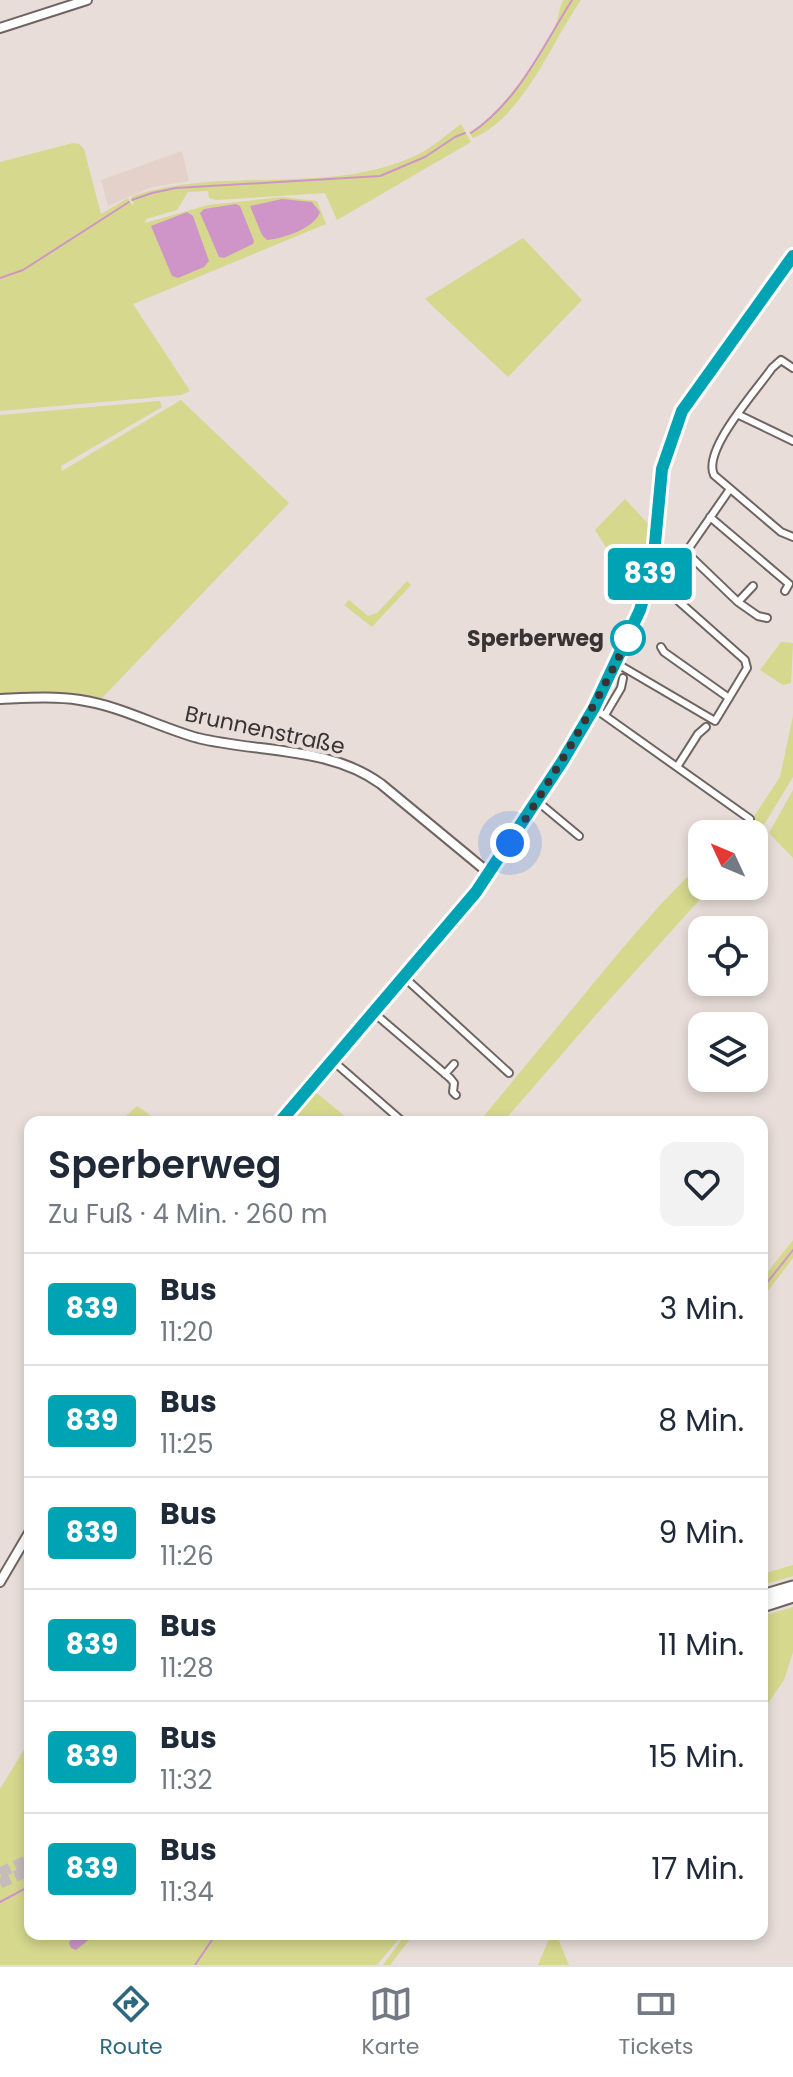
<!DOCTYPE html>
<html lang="de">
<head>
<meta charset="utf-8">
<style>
	:root { --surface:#fff; --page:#f2f2f3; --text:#1f2937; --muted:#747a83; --line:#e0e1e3; --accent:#2b687f }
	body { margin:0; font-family:Poppins,sans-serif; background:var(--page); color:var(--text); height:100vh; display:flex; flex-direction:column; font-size:30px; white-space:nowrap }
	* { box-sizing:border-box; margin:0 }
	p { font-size:26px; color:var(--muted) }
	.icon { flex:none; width:44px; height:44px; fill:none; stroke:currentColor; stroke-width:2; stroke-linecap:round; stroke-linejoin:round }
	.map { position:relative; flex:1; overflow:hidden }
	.sheet { position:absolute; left:24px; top:1116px; width:744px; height:824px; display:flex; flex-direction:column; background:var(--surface); border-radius:16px; box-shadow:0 4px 12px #0003 }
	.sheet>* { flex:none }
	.badge { padding:0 16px; border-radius:6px; font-size:28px; line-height:52px }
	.needle { width:52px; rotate:314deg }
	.fabs { position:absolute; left:688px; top:820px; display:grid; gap:16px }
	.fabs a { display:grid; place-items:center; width:80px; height:80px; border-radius:16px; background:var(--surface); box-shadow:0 4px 12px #0003; font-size:40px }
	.you { position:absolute; width:40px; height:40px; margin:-20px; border:6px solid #fff; border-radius:50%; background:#1a73e8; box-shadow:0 0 0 12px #1a73e833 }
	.map>.badge { position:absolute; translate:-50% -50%; box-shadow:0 0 0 4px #fff }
	.round { display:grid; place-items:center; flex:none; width:84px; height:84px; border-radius:16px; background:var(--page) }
	.overview { display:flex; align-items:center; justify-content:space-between; height:136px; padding:0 24px }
	h1 { font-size:38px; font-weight:600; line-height:60px }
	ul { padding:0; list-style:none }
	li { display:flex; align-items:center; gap:24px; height:112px; padding:0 24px; border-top:2px solid var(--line) }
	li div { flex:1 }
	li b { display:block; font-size:30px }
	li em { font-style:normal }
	li .badge { min-width:88px; font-weight:700; text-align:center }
	.tabs { display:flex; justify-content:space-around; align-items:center; height:112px; border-top:2px solid var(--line); background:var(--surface); font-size:22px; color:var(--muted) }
	.tabs a { display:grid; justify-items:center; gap:4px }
	.tabs .current { color:var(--accent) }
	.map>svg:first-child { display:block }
	.built { fill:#e4d1ca }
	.green { fill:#d5d88d }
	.water { fill:#cf95c8 }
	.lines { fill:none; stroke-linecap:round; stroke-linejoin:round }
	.stream { stroke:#cf95c8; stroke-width:2 }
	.highway-tunnel { stroke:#c5bbb8; stroke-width:11; stroke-dasharray:11 5.5; stroke-linecap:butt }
	.street-casing { stroke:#6e6562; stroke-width:10 }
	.secondary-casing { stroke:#6e6562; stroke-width:12 }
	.highway-casing { stroke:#6e6562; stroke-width:15 }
	.street { stroke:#fff; stroke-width:6 }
	.secondary { stroke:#fff; stroke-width:8 }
	.highway { stroke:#fff; stroke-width:11 }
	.line-casing { stroke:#fff; stroke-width:18 }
	.line { stroke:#00a3b4; stroke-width:12 }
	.walk { stroke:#383433; stroke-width:8; stroke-dasharray:0 14.4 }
	.stop-dot { fill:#fff; stroke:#00a3b4; stroke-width:4 }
	.labels { text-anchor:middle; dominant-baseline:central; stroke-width:8; stroke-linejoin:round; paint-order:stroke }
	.stop-label { font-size:22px; font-weight:bold; fill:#383433; stroke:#e8ddd9; text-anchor:end }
	.street-label { font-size:22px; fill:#383433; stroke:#e8ddd9 }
</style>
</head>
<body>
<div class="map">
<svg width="793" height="1965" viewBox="0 0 793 1965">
	<rect width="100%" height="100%" fill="#e8ddd9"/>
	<path class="built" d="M182 151 189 181 152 187 108 206 101 180Z"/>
	<path class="green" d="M563 0H581C552 41 523 118 473 138L469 132C497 119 544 53 556 24 559 16 559 8 563 0Z
		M461 124 471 142 337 220 325 193 216 200 209 198 208 191 188 192 177 210 146 219 145 223 208 205 283 197 317 201 326 224 133 304 190 391 181 395 0 411V162L73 143 79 144 84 149 101 214 128 198 132 205 134 204 131 197 136 195C226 166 327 196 415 156 432 148 446 135 461 124Z
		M523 238 582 300 508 377 425 299Z
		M181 400 289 503 102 698 75 694 0 696V415L160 401 162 407 61 466 62 471Z
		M625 499 650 526 647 556 637 596 595 530Z
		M407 581 411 585 372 627 344 605 349 600 368 616 377 613Z
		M781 642 793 643 791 683 783 685 760 670Z
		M793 716V777L762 828 753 818 780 777Z
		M793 790V858L769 833Z
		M702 862V886H712L601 1009 503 1122H479L621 950 660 905Z
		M313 1090 352 1122H286Z
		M137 1106 160 1122H119Z
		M793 1240V1258L762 1299V1279Z
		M793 1565V1576L762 1585V1574Z
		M793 1607V1652L784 1680 762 1712V1616Z
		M30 1740V1934H403L377 1965H0V1789Z
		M406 1934H414L390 1965H383Z
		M551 1934H556L569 1965H538Z"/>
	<path class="water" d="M282 199 312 202 320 212C314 229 284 238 267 240L262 235 250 206Z
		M236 204 240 206 254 241 253 244 224 258 219 257 200 213 204 209Z
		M187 212 193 216 209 261 204 267 178 278 172 276 151 226Z
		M74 1934H96L76 1950 71 1948 69 1943Z"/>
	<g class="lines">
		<path class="stream" d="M471 133C518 102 543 46 572 0
			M132 200 152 193 176 188 380 176 425 157 455 137 465 133
			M0 278 23 270 129 202
			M762 1289 793 1250
			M0 1902 30 1886
			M195 1965 216 1934"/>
		<path class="highway-tunnel" d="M0 1873 30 1859
			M0 1883 30 1870"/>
		<defs>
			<path id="street" d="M793 368 781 360 772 368C757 390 702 450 714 475L781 532 793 537
				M739 415 793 441
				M710 517 789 584 785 591
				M686 552 738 602 753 586
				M650 574 660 577 673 571 730 489
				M738 602 758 616 767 618
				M661 647 664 652 729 698
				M616 663 715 721 747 668 745 660 666 590 662 576
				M594 708 750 819
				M605 715 621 688 623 678
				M677 767 698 734 706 727
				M537 801 579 836
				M405 978 509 1073
				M374 1013 450 1078 454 1083 453 1092 456 1095
				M333 1061 403 1122
				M445 1074 454 1064"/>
			<path id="secondary" d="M0 28 87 0
				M0 699C26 698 54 696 80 700 121 706 158 727 198 738 259 753 329 746 381 784L490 874
				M280 1122 470 900 562 762 594 708 640 610 653 565 662 469 682 411 793 255
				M0 1582 30 1531"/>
			<path id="highway" d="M762 1596 793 1587
				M762 1606 793 1596"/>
		</defs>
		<use href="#street" class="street-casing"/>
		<use href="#secondary" class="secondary-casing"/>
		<use href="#highway" class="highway-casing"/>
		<use href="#street" class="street"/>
		<use href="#secondary" class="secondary"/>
		<use href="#highway" class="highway"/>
	</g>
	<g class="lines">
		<defs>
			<path id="line" d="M280 1122 476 892 562 762 594 708 640 610 653 565 662 469 682 411 793 256"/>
		</defs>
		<use href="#line" class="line-casing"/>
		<use href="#line" class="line"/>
		<path class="walk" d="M510 843C553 776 594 710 628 638"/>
	</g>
	<circle class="stop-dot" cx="628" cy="638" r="16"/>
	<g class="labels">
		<g class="stop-label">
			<text x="604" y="638">Sperberweg</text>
		</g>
		<g class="street-label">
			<text transform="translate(265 730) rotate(12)">Brunnenstraße</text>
		</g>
	</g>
</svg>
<div class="fabs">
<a><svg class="needle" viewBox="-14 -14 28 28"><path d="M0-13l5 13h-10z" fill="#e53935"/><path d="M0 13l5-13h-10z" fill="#747a83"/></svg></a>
<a><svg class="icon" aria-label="locate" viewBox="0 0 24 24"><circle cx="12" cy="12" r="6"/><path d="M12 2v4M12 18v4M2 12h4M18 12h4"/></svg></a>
<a><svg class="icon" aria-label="layers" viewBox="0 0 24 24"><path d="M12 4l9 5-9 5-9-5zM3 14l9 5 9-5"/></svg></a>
</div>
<div class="you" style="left:510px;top:843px"></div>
<b class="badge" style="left:650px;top:574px;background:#00a3b4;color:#fff">839</b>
<section class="sheet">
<div class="overview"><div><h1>Sperberweg</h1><p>Zu Fuß · 4 Min. · 260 m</p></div><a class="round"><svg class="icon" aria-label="heart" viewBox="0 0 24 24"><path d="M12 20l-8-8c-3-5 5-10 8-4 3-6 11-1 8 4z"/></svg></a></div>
<ul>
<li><span class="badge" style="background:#00a3b4;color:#fff">839</span><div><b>Bus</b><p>11:20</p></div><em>3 Min.</em></li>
<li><span class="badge" style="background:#00a3b4;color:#fff">839</span><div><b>Bus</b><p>11:25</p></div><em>8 Min.</em></li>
<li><span class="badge" style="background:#00a3b4;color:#fff">839</span><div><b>Bus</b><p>11:26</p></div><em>9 Min.</em></li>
<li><span class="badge" style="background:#00a3b4;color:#fff">839</span><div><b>Bus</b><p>11:28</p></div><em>11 Min.</em></li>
<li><span class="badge" style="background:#00a3b4;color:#fff">839</span><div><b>Bus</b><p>11:32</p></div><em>15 Min.</em></li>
<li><span class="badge" style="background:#00a3b4;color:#fff">839</span><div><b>Bus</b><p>11:34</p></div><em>17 Min.</em></li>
</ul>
</section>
</div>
<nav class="tabs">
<a class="current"><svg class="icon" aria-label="directions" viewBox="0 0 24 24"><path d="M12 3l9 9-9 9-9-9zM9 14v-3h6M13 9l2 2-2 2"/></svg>Route</a>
<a><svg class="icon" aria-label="map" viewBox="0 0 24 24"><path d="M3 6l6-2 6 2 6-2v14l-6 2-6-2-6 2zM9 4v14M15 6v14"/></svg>Karte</a>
<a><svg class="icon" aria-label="tickets" viewBox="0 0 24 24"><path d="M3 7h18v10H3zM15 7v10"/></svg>Tickets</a>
</nav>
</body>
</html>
